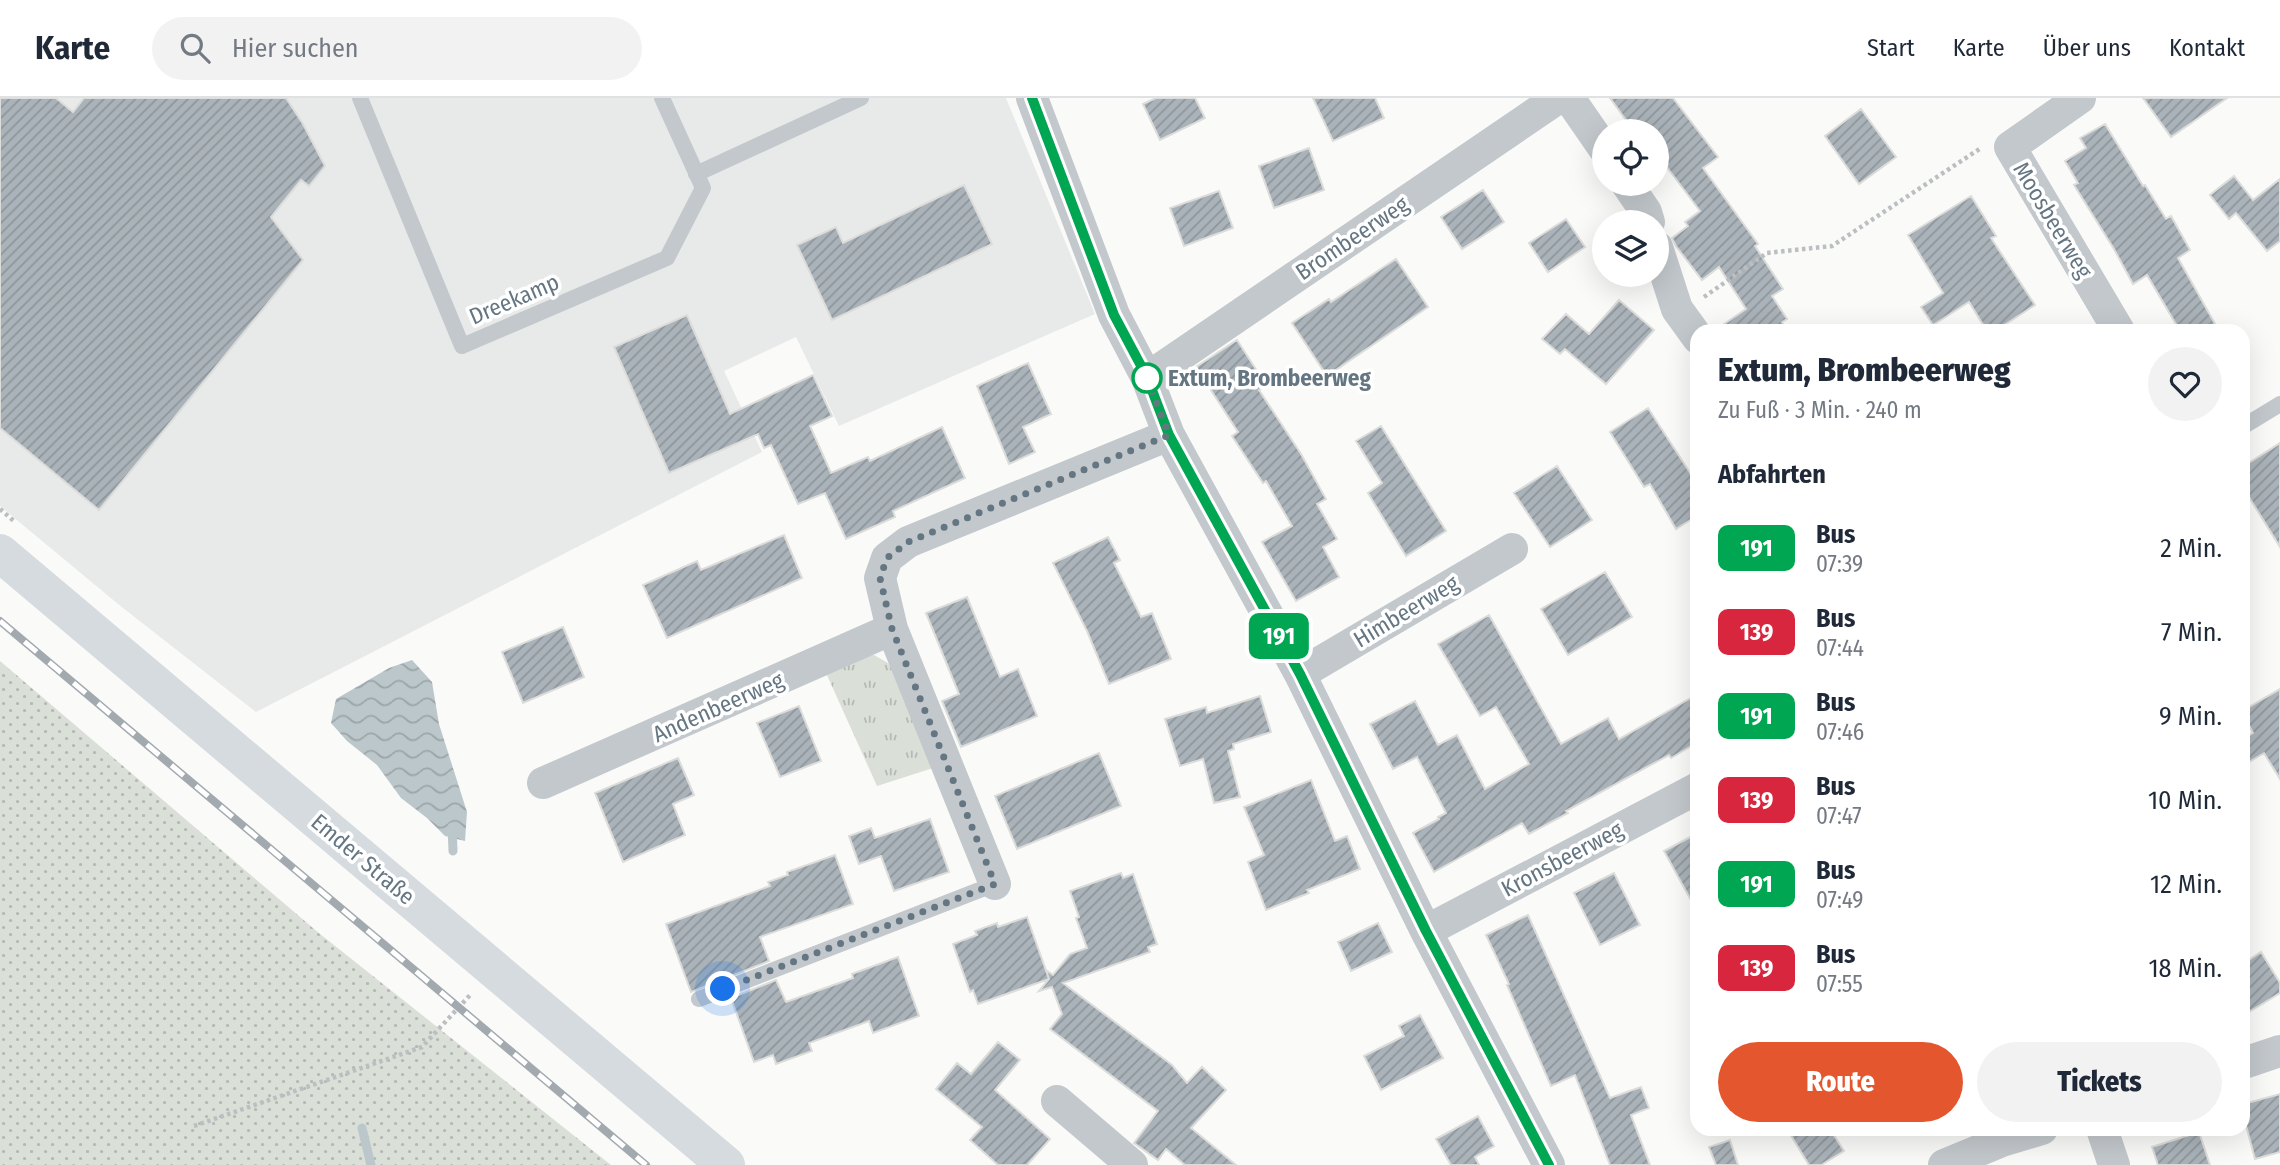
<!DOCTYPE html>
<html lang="de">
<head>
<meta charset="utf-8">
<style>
	:root { --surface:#fff; --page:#f2f2f3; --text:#1f2937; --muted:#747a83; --line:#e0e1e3; --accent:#e4572e }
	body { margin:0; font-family:"Fira Sans Condensed",sans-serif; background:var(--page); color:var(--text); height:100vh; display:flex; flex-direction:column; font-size:26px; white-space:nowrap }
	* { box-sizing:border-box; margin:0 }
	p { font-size:23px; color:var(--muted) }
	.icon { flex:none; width:38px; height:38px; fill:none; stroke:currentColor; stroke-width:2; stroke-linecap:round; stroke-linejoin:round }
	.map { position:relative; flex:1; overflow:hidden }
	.drawer { position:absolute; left:1690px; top:226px; width:560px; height:812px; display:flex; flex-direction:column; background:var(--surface); border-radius:21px; box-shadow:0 7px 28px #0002 }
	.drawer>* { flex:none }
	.badge { padding:0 14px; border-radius:10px; font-size:24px; line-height:46px }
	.fabs { position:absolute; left:1592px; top:21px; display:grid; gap:14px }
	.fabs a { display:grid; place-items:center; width:77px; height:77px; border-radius:50%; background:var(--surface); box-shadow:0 7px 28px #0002; font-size:35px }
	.you { position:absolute; width:35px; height:35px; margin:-18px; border:5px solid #fff; border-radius:50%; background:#1a73e8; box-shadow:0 0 0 10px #1a73e833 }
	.map>.badge { position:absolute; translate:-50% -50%; box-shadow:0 0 0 4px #fff }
	h2 { padding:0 28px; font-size:26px; line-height:63px }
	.round { display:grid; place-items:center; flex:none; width:74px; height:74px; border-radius:37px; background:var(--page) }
	.head { display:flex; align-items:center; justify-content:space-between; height:119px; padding:0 28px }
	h1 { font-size:33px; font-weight:800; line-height:52px }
	.cta { display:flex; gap:14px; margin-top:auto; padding:14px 28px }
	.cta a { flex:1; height:80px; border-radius:42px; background:var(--accent); color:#fff; font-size:28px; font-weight:800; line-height:80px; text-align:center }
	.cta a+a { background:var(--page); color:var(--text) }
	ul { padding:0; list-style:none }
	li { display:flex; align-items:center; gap:21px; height:84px; padding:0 28px }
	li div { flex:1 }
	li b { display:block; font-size:26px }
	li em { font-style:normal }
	li .badge { min-width:77px; font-weight:700; text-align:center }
	header { display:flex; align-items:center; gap:42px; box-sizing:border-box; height:98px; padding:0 35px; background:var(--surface); border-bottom:2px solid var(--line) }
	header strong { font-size:33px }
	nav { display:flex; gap:38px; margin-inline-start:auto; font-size:24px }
	.search { width:490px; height:63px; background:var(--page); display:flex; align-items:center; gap:18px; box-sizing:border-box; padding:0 24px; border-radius:38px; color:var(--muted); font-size:26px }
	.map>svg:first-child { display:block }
	.built { fill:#e8e9e9 }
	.grass { fill:url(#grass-dots) }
	.park { fill:url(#park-tufts) }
	.water { fill:url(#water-waves) }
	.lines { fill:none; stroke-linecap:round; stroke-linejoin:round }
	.stream { stroke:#bbc7cb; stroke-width:9 }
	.building { fill:url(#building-hatch); stroke:#dcdcda; stroke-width:2 }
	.path { stroke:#bbbfc2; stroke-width:4.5; stroke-dasharray:3.5 3.5; stroke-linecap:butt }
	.service { stroke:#c3c8cc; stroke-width:16 }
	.minor { stroke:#c3c8cc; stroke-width:32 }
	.primary { stroke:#d6dbdf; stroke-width:38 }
	.rail-casing { stroke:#a2aab0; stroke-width:8 }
	.rail { stroke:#fff; stroke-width:5; stroke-dasharray:16; stroke-linecap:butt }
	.line-casing { stroke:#fff; stroke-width:16 }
	.line { stroke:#00a651; stroke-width:10 }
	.walk { stroke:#657683; stroke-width:7; stroke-dasharray:0 12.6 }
	.stop-dot { fill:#fff; stroke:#00a651; stroke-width:3.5 }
	.labels { text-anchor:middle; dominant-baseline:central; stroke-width:7; stroke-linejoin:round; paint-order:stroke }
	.street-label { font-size:23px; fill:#657683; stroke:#fff }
	.stop-label { font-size:23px; font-weight:bold; fill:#657683; stroke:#fff; text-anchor:start }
</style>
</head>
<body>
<header>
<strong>Karte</strong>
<div class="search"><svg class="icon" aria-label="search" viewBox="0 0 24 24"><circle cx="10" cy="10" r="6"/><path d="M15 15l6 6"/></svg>Hier suchen</div>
<nav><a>Start</a><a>Karte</a><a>Über uns</a><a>Kontakt</a></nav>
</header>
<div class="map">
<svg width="2280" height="1067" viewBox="0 0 2280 1067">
	<defs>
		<pattern id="grass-dots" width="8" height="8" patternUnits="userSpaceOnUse" patternTransform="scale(1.75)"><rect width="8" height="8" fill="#dadfd7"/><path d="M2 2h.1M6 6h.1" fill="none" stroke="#b4b9b4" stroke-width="1.8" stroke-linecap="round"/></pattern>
		<pattern id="park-tufts" width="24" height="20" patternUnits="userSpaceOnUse" patternTransform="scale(1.75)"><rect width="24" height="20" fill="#dadfd7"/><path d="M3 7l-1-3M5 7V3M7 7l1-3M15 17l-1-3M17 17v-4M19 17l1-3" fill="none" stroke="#b4b9b4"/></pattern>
		<pattern id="water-waves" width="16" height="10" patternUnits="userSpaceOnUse" patternTransform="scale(1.75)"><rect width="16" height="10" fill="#bbc7cb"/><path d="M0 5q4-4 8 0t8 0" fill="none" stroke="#9ca6aa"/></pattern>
		<pattern id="building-hatch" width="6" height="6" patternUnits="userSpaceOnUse" patternTransform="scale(1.75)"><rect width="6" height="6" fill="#aab3b9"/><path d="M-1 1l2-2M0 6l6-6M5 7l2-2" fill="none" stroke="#8e969c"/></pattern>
	</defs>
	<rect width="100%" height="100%" fill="#fafaf8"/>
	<path class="built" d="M0 0H1006L1095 216 839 328 796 239 724 273 762 354 256 614 118 506 0 408Z"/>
	<path class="grass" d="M0 563 320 836 611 1067H0Z"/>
	<path class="park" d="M874 557 888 565 896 578 933 670 877 688 826 575 864 558Z"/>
	<path class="water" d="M412 562 432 584 439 626 467 714 465 743 445 738 427 720 401 700 377 667 347 643 331 625 336 601 389 570Z"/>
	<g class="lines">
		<path class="stream" d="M452 729 453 753
			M362 1030 371 1067"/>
	</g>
	<path class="building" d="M0 0H56L73 14 84 0H286L303 26 325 68 309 88 301 82 271 119 303 162 99 412 0 330Z
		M1156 0H1195L1205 20 1160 42 1143 6Z
		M1313 0H1375L1384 20 1333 43Z
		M1610 0H1673L1718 59 1703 70 1758 146 1755 148 1783 191 1772 198 1787 221 1782 224 1787 233H1714L1746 211 1719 169 1702 182 1676 148 1672 140 1688 128 1685 124 1700 113 1657 56V33H1634Z
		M2143 0H2227L2171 39Z
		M1861 11 1896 59 1859 86 1825 38Z
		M2105 26 2143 88 2145 87 2166 121 2171 118 2190 152 2178 160 2219 233H2180L2147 177 2133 186 2114 151 2074 87 2078 85 2065 63 2086 50 2080 40Z
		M1309 50 1324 92 1274 110 1259 68Z
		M2234 78 2253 102 2280 81V143L2267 153 2236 115 2229 121 2210 97Z
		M964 87 992 146 832 222 797 147 836 129 843 145Z
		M1483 92 1504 124 1462 151 1441 119Z
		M1219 93 1233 130 1184 148 1170 110Z
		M1971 98 1996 138 1991 140 2035 207 1995 233H1987L1969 204 1933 227 1921 209 1943 195 1908 137Z
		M1566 121 1585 149 1548 174 1529 145Z
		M1396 161 1428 209 1327 278 1292 225 1329 201 1331 204Z
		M1619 202 1654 232 1606 286 1565 251 1560 256 1542 241 1566 216 1589 236Z
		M687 217 730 316 813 277 832 318 810 328 831 375 868 359 870 363 942 329 965 380 893 413 895 419 846 441 825 395 798 406 771 347 764 350 758 336 669 375 614 249Z
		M1237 242 1266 287 1259 292 1301 356 1326 401 1317 406 1337 441 1323 449 1339 479 1296 503 1262 444 1292 428 1266 383 1263 385 1232 338 1238 334 1196 269Z
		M1028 265 1051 316 1023 329 1035 354 1009 366 977 288Z
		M1648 310 1698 387V417L1676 431 1650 386 1644 389 1610 334Z
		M1381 328 1446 433 1406 458 1368 395 1382 385 1356 343Z
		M2280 345V449L2244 391V368Z
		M1557 368 1592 422 1550 449 1514 395Z
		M784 437 802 480 667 540 643 487 697 463 701 472Z
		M1108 439 1120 462 1114 465 1141 519 1152 515 1171 561 1109 586 1087 533 1053 465Z
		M1605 474 1632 519 1568 557 1541 511Z
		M967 499 1000 579 1018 571 1037 618 961 649 942 603 959 596 926 515Z
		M1489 517 1561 646 1608 620 1619 641 1698 596V644L1671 660 1669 657 1566 713 1568 715 1529 736 1522 725 1434 774 1413 735 1439 721 1438 719 1446 715 1417 659 1393 671 1370 626 1415 603 1438 647 1457 637 1485 691 1529 666 1496 609 1480 618 1438 546Z
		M563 529 584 579 523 605 502 554Z
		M2280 591V681L2264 655 2244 667V641L2253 635 2244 618V612Z
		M1260 598 1271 634 1233 646 1234 651 1228 653 1240 699 1214 705 1203 661 1180 668 1165 621 1206 609 1207 615Z
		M799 608 821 663 780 679 757 625Z
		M1099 655 1121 708 1017 751 995 698Z
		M678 660 694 697 673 706 685 737 623 764 595 695Z
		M1311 682 1335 743 1347 738 1360 771 1307 792 1309 795 1266 812 1248 764 1264 757 1244 709Z
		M930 721 949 774 894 793 881 758 859 766 849 738 871 730 875 740Z
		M1698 735V815L1664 753Z
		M835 757 853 806 760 839 769 863 691 894 666 826 770 788 768 784 788 777 787 774Z
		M1121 775 1123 780 1133 776 1157 846 1148 849 1150 854 1063 885 1172 967 1187 985 1202 969 1226 992 1191 1030 1236 1067H1185L1166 1051 1158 1062 1134 1045 1158 1013 1050 931 1062 916 1052 889 1039 893 1049 881 1046 872 1053 877 1070 856 1087 850 1076 820 1079 819 1070 793Z
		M1614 775 1640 827 1600 847 1574 795Z
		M1528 817 1610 1000 1641 989 1649 1010 1631 1017 1650 1067H1610L1575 977 1551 988 1507 887 1509 886 1486 837Z
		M1027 819 1049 881 978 906 973 892 970 894 953 846 977 837 975 833 997 825 998 829Z
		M1378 825 1392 854 1351 873 1338 844Z
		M2261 854 2280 885V895L2244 917V865Z
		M898 859 919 918 873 935 869 923 809 945 812 953 776 966 773 957 754 964 731 900 776 882 786 904 853 880 852 876Z
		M1420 917 1443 960 1381 992 1364 958 1404 938 1399 928Z
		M998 944 1020 962 995 992 1050 1041 1027 1067H998L970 1042 982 1029 936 991 957 965 971 976Z
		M2280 996V1054L2255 1061 2244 1020V1006Z
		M1478 1018 1494 1048 1475 1059 1479 1067H1451L1436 1041Z
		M1787 1031H1830L1844 1053 1821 1067H1809Z
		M2199 1034 2210 1067H2158L2152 1049Z
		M1730 1042 1738 1067H1716L1709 1049Z"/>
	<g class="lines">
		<path class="path" d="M1704 199 1767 155 1832 148 1981 50
			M0 411 15 424
			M194 1028 422 949 472 895"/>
		<path class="service" d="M360 0 462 248 667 160 703 90 662 0
			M696 76 861 0
			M2244 328 2280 306
			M699 901 995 786"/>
		<path class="minor" d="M1032 0 1114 217 1147 280 1169 337 1300 576 1426 833 1549 1067
			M1569 0 1605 52
			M2080 0 2010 49 2119 233
			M1627 86 1646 114 1649 124
			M1657 149 1677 211 1698 240
			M1147 280 1558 0
			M1300 576 1512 451
			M543 685 892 531
			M995 786 892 531 880 480 887 460 908 444 1169 337
			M1426 833 1698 690
			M2244 965 2280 953
			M1057 1003 1132 1067
			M2102 1031 2114 1067
			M1944 1067 2002 1043 2042 1031"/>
		<path class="primary" d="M0 455 726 1067"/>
		<defs>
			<path id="rail" d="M0 523 646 1067"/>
		</defs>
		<use href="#rail" class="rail-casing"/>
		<use href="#rail" class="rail"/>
	</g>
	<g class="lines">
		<defs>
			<path id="line" d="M1032 0 1114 217 1147 279 1169 337 1300 576 1426 833 1549 1067"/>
		</defs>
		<use href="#line" class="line-casing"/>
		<use href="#line" class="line"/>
		<path class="walk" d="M723 891 995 786 892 531 880 480 887 460 908 444 1169 337 1147 280"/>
	</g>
	<circle class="stop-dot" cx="1147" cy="280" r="14"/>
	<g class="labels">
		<g class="street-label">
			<text transform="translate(2053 122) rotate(59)">Moosbeerweg</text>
			<text transform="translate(1352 140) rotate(-34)">Brombeerweg</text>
			<text transform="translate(514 201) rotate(-23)">Dreekamp</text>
			<text transform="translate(1406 513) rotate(-31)">Himbeerweg</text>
			<text transform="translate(718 609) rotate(-24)">Andenbeerweg</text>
			<text transform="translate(363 761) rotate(40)">Emder Straße</text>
			<text transform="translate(1562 761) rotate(-28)">Kronsbeerweg</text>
		</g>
		<g class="stop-label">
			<text x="1168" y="280">Extum, Brombeerweg</text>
		</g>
	</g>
</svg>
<div class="fabs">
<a><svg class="icon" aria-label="locate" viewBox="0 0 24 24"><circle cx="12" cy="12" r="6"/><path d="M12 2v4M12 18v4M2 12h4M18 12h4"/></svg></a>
<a><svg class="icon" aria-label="layers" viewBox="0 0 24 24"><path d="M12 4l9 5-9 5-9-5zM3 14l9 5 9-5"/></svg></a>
</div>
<div class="you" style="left:723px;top:891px"></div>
<b class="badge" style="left:1279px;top:538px;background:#00a651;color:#fff">191</b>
<section class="drawer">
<div class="head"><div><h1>Extum, Brombeerweg</h1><p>Zu Fuß · 3 Min. · 240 m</p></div><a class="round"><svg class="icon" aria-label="heart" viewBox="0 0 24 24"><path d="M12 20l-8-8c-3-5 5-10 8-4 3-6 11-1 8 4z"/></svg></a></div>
<h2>Abfahrten</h2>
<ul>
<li><span class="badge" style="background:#00a651;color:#fff">191</span><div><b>Bus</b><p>07:39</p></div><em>2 Min.</em></li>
<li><span class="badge" style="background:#d7263d;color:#fff">139</span><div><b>Bus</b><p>07:44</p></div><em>7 Min.</em></li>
<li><span class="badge" style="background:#00a651;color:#fff">191</span><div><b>Bus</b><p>07:46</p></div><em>9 Min.</em></li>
<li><span class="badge" style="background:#d7263d;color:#fff">139</span><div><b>Bus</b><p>07:47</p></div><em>10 Min.</em></li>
<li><span class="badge" style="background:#00a651;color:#fff">191</span><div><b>Bus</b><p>07:49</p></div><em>12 Min.</em></li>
<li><span class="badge" style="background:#d7263d;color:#fff">139</span><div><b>Bus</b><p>07:55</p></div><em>18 Min.</em></li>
</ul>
<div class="cta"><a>Route</a><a>Tickets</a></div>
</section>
</div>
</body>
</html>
